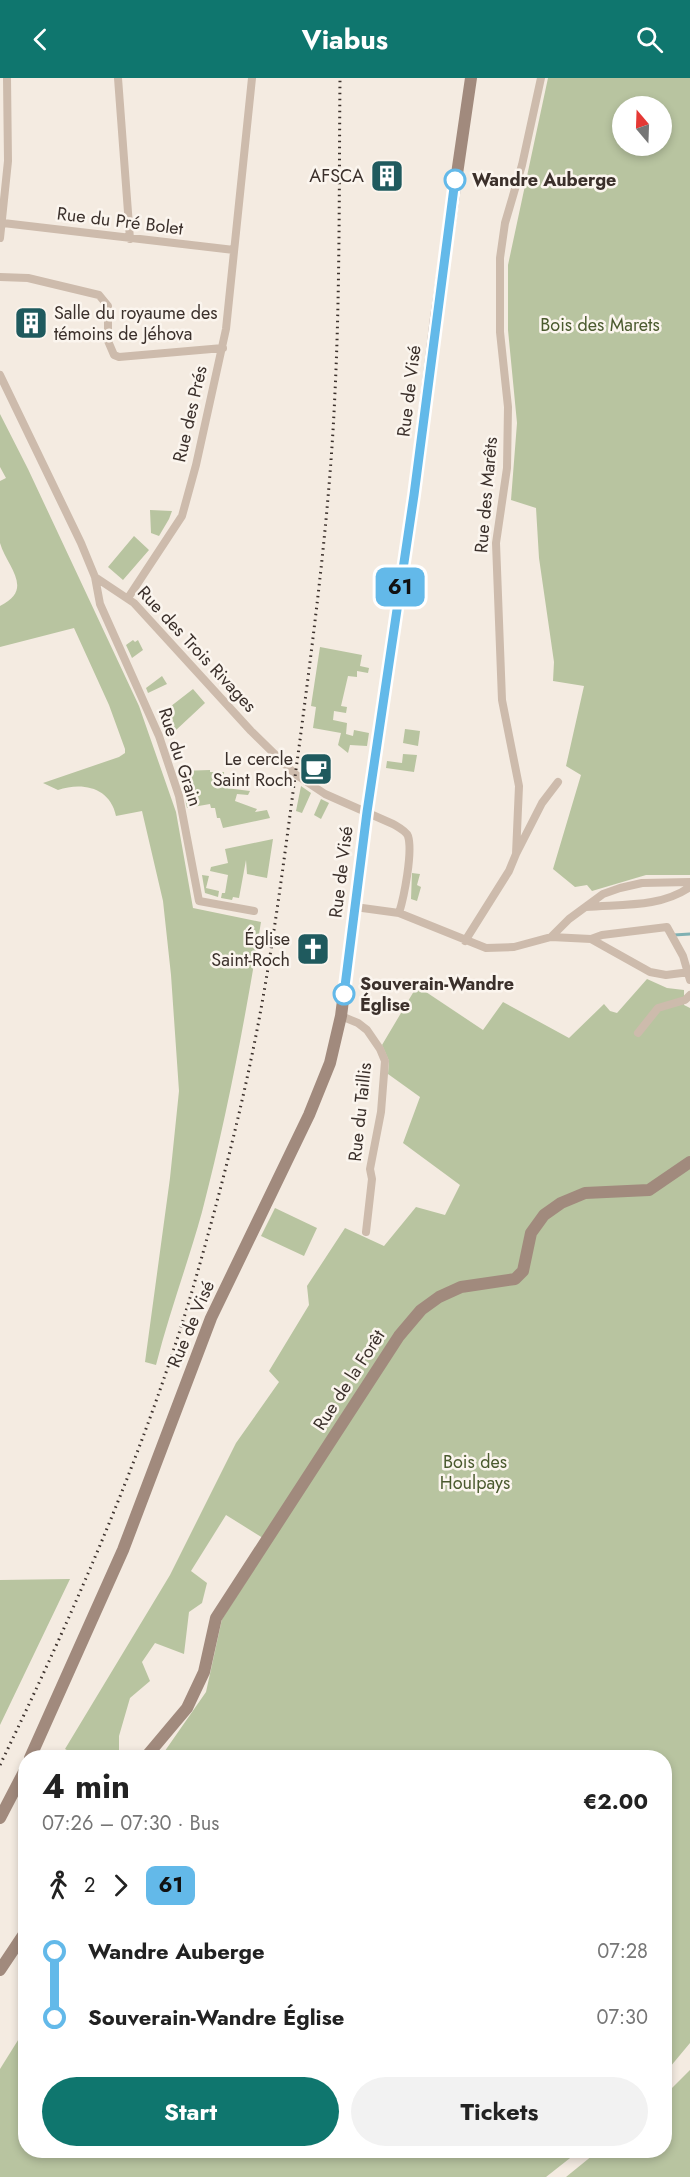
<!DOCTYPE html>
<html lang="en">
<head>
<meta charset="utf-8">
<style>
	:root { --surface:#fff; --page:#f2f2f2; --text:#222; --muted:#767676; --accent:#0f766e }
	body { margin:0; font-family:Jost,sans-serif; background:var(--page); color:var(--text); height:100vh; display:flex; flex-direction:column; font-size:22px; white-space:nowrap }
	* { box-sizing:border-box; margin:0 }
	p { font-size:20px; color:var(--muted) }
	.icon { flex:none; width:33px; height:33px; fill:none; stroke:currentColor; stroke-width:2; stroke-linecap:round; stroke-linejoin:round }
	.map { position:relative; flex:1; overflow:hidden }
	.side { position:absolute; left:18px; top:1672px; width:654px; height:408px; display:flex; flex-direction:column; background:var(--surface); border-radius:24px; box-shadow:0 3px 9px #0003 }
	.side>* { flex:none }
	.badge { padding:0 12px; border-radius:9px; font-size:21px; line-height:39px }
	.needle { width:39px; rotate:341deg }
	.tools { position:absolute; left:612px; top:18px; display:grid; gap:12px }
	.tools a { display:grid; place-items:center; width:60px; height:60px; border-radius:50%; background:var(--surface); box-shadow:0 3px 9px #0003; font-size:30px }
	.map>.badge { position:absolute; translate:-50% -50%; box-shadow:0 0 0 3px #fff }
	.legs { display:flex; align-items:center; gap:9px; height:66px; padding:0 24px; font-size:20px }
	.legs p { margin-inline-start:auto }
	.summary { display:flex; align-items:center; justify-content:space-between; height:102px; padding:0 24px }
	h1 { font-size:33px; font-weight:700; line-height:45px }
	.action { display:flex; gap:12px; margin-top:auto; padding:12px 24px }
	.action a { flex:1; height:69px; border-radius:36px; background:var(--accent); color:#fff; font-size:24px; font-weight:700; line-height:69px; text-align:center }
	.action a+a { background:var(--page); color:var(--text) }
	ul { padding:0 24px; list-style:none }
	li { display:flex; align-items:center; gap:21px; height:66px; font-size:22px }
	li i { display:grid; place-items:center; width:9px; height:100%; margin:0 8px; background:currentColor }
	li i::after { content:''; width:15px; height:15px; margin:-8px; border:4px solid; border-radius:50%; background:var(--surface) }
	li p { margin-inline-start:auto }
	li:first-child i { background:linear-gradient(#0000 50%,currentColor 0) }
	li:last-child i { background:linear-gradient(currentColor 50%,#0000 0) }
	header { display:flex; justify-content:space-between; align-items:center; height:78px; padding:0 24px; background:var(--accent); color:#fff; font-size:27px; font-weight:700 }
	.map>svg:first-child { display:block }
	.green { fill:#b8c4a0; fill-rule:evenodd }
	.lines { fill:none; stroke-linecap:round; stroke-linejoin:round }
	.stream { stroke:#7fb0b2; stroke-width:3 }
	.street { stroke:#cdbbac; stroke-width:8 }
	.secondary { stroke:#a18a7d; stroke-width:12 }
	.rail { stroke:#3b302b; stroke-width:3; stroke-dasharray:1.5 4.5; stroke-linecap:butt }
	.line-1-casing { stroke:#fff; stroke-width:14 }
	.line-1 { stroke:#63b9e9; stroke-width:9 }
	.stop-1-dot { fill:#fff; stroke:#63b9e9; stroke-width:3 }
	.labels { text-anchor:middle; dominant-baseline:central; stroke-width:5; stroke-linejoin:round; paint-order:stroke }
	.poi-label { font-size:18px; fill:#3b302b; stroke:#fbf5ee; text-anchor:end }
	.stop-label { font-size:18px; font-weight:bold; fill:#3b302b; stroke:#fbf5ee; text-anchor:start }
	.street-label { font-size:18px; fill:#3b302b; stroke:#fbf5ee }
	.park-label { font-size:18px; fill:#4a5a2e; stroke:#fbf5ee }
</style>
</head>
<body>
<header><svg class="icon" aria-label="back" viewBox="0 0 24 24"><path d="M15 5l-7 7 7 7"/></svg>Viabus<svg class="icon" aria-label="search" viewBox="0 0 24 24"><circle cx="10" cy="10" r="6"/><path d="M15 15l6 6"/></svg></header>
<div class="map">
<svg width="690" height="2099" viewBox="0 0 690 2099">
	<rect width="100%" height="100%" fill="#f4ebe1"/>
	<path class="green" d="M548 0H690V797H646L592 813 587 807 575 809 553 791 581 697 566 688 584 608 553 603 554 584 539 480 536 430 511 422 517 345 508 252V187ZM622 28H662V68H622Z
		M0 336 28 391 139 628 176 734 193 830 261 844C245 942 227 1038 202 1134 188 1185 169 1235 156 1287L145 1284 170 1100 179 1013 171 897 163 823 142 733 116 738C110 709 82 704 58 712L43 705 119 679 125 675V671L109 627 74 550 0 569V528C35 511 7 489 0 465 0 450 0 419 0 403L6 400 0 389Z
		M150 432 172 433 169 441 159 458 151 455Z
		M134 458 149 472 123 502 108 489Z
		M133 562 135 564 138 562 143 572 132 580 126 567Z
		M320 569 362 577 360 588 369 590 368 595 357 593V599L348 598 341 628 347 629 346 635 334 633 333 642 347 645 346 656 353 658 354 652 369 655 367 668 350 667 348 675 338 667 341 655 313 650 316 629 311 628Z
		M162 598 167 606 148 615 146 610Z
		M193 611 205 625 175 653 166 632Z
		M405 651 420 653 418 668 403 665Z
		M403 676 417 677 414 694 386 690 387 683 402 685Z
		M210 692V694H224V705L226 706V710L250 713 248 717 237 716 235 723 257 731 255 734 267 732 270 740 223 750 220 740H217L215 730H211L210 726 187 730 179 693Z
		M301 708 311 715 302 735 296 733Z
		M321 721 329 725 321 741 314 737Z
		M273 761 267 800 247 796 246 782 239 820 233 819 232 822 221 820 222 815H225L228 797 210 793 211 789 228 785 225 771Z
		M412 795 420 796 417 807 421 809 417 823 411 821Z
		M202 797 209 798 206 810 219 813 218 819 205 815Z
		M647 901 667 910 684 912V927L690 930V1965L665 1995 664 1680H160L206 1614 222 1541 271 1465 226 1437 191 1493 207 1505 202 1525 189 1534 184 1576 155 1565 142 1584 150 1603 130 1620 119 1658V1672L133 1678 131 1680H81L65 1671 170 1497 236 1365 279 1304 269 1293 309 1227 307 1208 345 1150 384 1168 416 1129 445 1137 460 1107 403 1065 420 1019 388 996 389 983 382 967 417 908 483 952 503 924 569 960 604 926 610 933 617 935Z
		M275 1130 317 1150 304 1178 261 1158Z
		M70 1501 0 1647V1502Z
		M25 1951 26 2073H579L546 2099H0V1991Z
		M690 1992V2099H566L598 2073H664L665 2017Z"/>
	<g class="lines">
		<path class="stream" d="M674 857 690 856"/>
		<path class="street" d="M118 0 130 161
			M3 145 234 172
			M0 160 8 83 7 0
			M0 199 28 200 99 217 108 228V263L114 277 119 279 223 270
			M0 297 81 465 95 499 134 525 251 653 295 696 325 716 393 746C398 749 406 753 408 758 413 774 404 819 399 835
			M95 499 100 526 159 658 179 718 199 823 254 833
			M128 520 182 438 196 387 226 251 252 0
			M516 776 542 725 558 704
			M355 829 399 835 486 870 514 869 551 859 591 861 650 894 666 897 690 894
			M586 829C621 826 660 830 690 809
			M551 859 569 841 603 816 620 810 642 805 690 804
			M591 861 602 857 667 849 683 878 690 902
			M465 863 509 793 516 776 519 708 502 622 496 465 507 390 508 329 500 254V180L505 145 522 87 541 0
			M341 938 358 945 367 952 380 971 385 983 381 1034 370 1091 372 1101 366 1154
			M638 955 658 930 685 922 690 917"/>
		<path class="secondary" d="M30 1680 123 1472 211 1240 309 1037 330 985 341 938 367 734 414 417 436 240 471 0
			M145 1680 187 1630 204 1594 216 1540 399 1258 421 1232 439 1219 461 1209 515 1201 523 1193 531 1155 544 1137 561 1125 585 1115 649 1112 690 1084
			M0 1740 26 1690
			M0 1892 26 1853"/>
		<path class="rail" d="M0 1687C75 1532 144 1375 193 1210 218 1123 241 1035 258 947 276 852 287 757 300 662 315 546 330 431 335 314 340 210 339 105 340 0"/>
	</g>
	<g class="lines">
		<defs>
			<path id="line-1" d="M344 916 367 734 414 417 455 102"/>
		</defs>
		<use href="#line-1" class="line-1-casing"/>
		<use href="#line-1" class="line-1"/>
	</g>
	<defs>
		<symbol id="building-square" viewBox="-11 -11 22 22"><rect x="-9" y="-9" width="18" height="18" rx="4" fill="#1f5a5e" stroke="#fbf5ee"/><path d="M-4-6H4V6H1V3H-1V6H-4ZM-2.5-4.3h1.7v1.8h-1.7ZM.8-4.3h1.7v1.8H.8ZM-2.5-1h1.7V.8h-1.7ZM.8-1h1.7V.8H.8Z" fill="#fff"/></symbol>
		<symbol id="cafe-square" viewBox="-11 -11 22 22"><rect x="-9" y="-9" width="18" height="18" rx="4" fill="#1f5a5e" stroke="#fbf5ee"/><path d="M-5.5-4.5H6V0H3Q3 3.5 0 3.5H-2.5Q-5.5 3.5-5.5 0ZM3-3.2v2h1.7v-2ZM-6 4.5H4V6H-6Z" fill="#fff"/></symbol>
		<symbol id="church-square" viewBox="-11 -11 22 22"><rect x="-9" y="-9" width="18" height="18" rx="4" fill="#1f5a5e" stroke="#fbf5ee"/><path d="M-1.2-6h2.4v3.5h3.3v2.4h-3.3V6h-2.4V-.1h-3.3v-2.4h3.3Z" fill="#fff"/></symbol>
	</defs>
	<g fill-rule="evenodd">
		<use href="#building-square" x="368" y="79" width="38" height="38"/>
		<use href="#building-square" x="12" y="226" width="38" height="38"/>
		<use href="#cafe-square" x="297" y="672" width="38" height="38"/>
		<use href="#church-square" x="294" y="852" width="38" height="38"/>
	</g>
	<g class="stop-1-dot">
		<circle cx="455" cy="102" r="10"/>
		<circle cx="344" cy="916" r="10"/>
	</g>
	<g class="labels">
		<g class="poi-label">
			<text x="364" y="98">AFSCA</text>
			<text x="54" y="235" text-anchor="start">Salle du royaume des<tspan x="54" dy="21">témoins de Jéhova</tspan></text>
			<text x="293" y="681">Le cercle<tspan x="293" dy="21">Saint Roch</tspan></text>
			<text x="290" y="861">Église<tspan x="290" dy="21">Saint-Roch</tspan></text>
		</g>
		<g class="stop-label">
			<text x="472" y="102">Wandre Auberge</text>
			<text x="360" y="906">Souverain-Wandre<tspan x="360" dy="21">Église</tspan></text>
		</g>
		<g class="street-label">
			<text transform="translate(120 143) rotate(7)">Rue du Pré Bolet</text>
			<text transform="translate(409 313) rotate(-83)">Rue de Visé</text>
			<text transform="translate(190 336) rotate(-77)">Rue des Prés</text>
			<text transform="translate(486 417) rotate(-85)">Rue des Marêts</text>
			<text transform="translate(197 571) rotate(47)">Rue des Trois Rivages</text>
			<text transform="translate(180 679) rotate(72)">Rue du Grain</text>
			<text transform="translate(341 794) rotate(-83)">Rue de Visé</text>
			<text transform="translate(360 1034) rotate(-84)">Rue du Taillis</text>
			<text transform="translate(191 1246) rotate(-67)">Rue de Visé</text>
			<text transform="translate(349 1302) rotate(-57)">Rue de la Forêt</text>
		</g>
		<g class="park-label">
			<text x="600" y="247">Bois des Marets</text>
			<text x="475" y="1384">Bois des<tspan x="475" dy="21">Houlpays</tspan></text>
		</g>
	</g>
</svg>
<div class="tools">
<a><svg class="needle" viewBox="-14 -14 28 28"><path d="M0-13l5 13h-10z" fill="#e53935"/><path d="M0 13l5-13h-10z" fill="#767676"/></svg></a>
</div>
<b class="badge" style="left:400px;top:509px;background:#63b9e9;color:#111">61</b>
<section class="side">
<div class="summary"><div><h1>4 min</h1><p>07:26 – 07:30 · Bus</p></div><b>€2.00</b></div>
<div class="legs"><svg class="icon" aria-label="walk" viewBox="0 0 24 24"><circle cx="13" cy="4" r="2"/><path d="M13 8l-2 6 4 7M11 14l-3 7M7 12l3-4h3l4 4"/></svg>2<svg class="icon" aria-label="forward" viewBox="0 0 24 24"><path d="M9 5l7 7-7 7"/></svg><b class="badge" style="background:#63b9e9;color:#111">61</b></div>
<ul>
<li><i style="color:#63b9e9"></i><b>Wandre Auberge</b><p>07:28</p></li>
<li><i style="color:#63b9e9"></i><b>Souverain-Wandre Église</b><p>07:30</p></li>
</ul>
<div class="action"><a>Start</a><a>Tickets</a></div>
</section>
</div>
</body>
</html>
